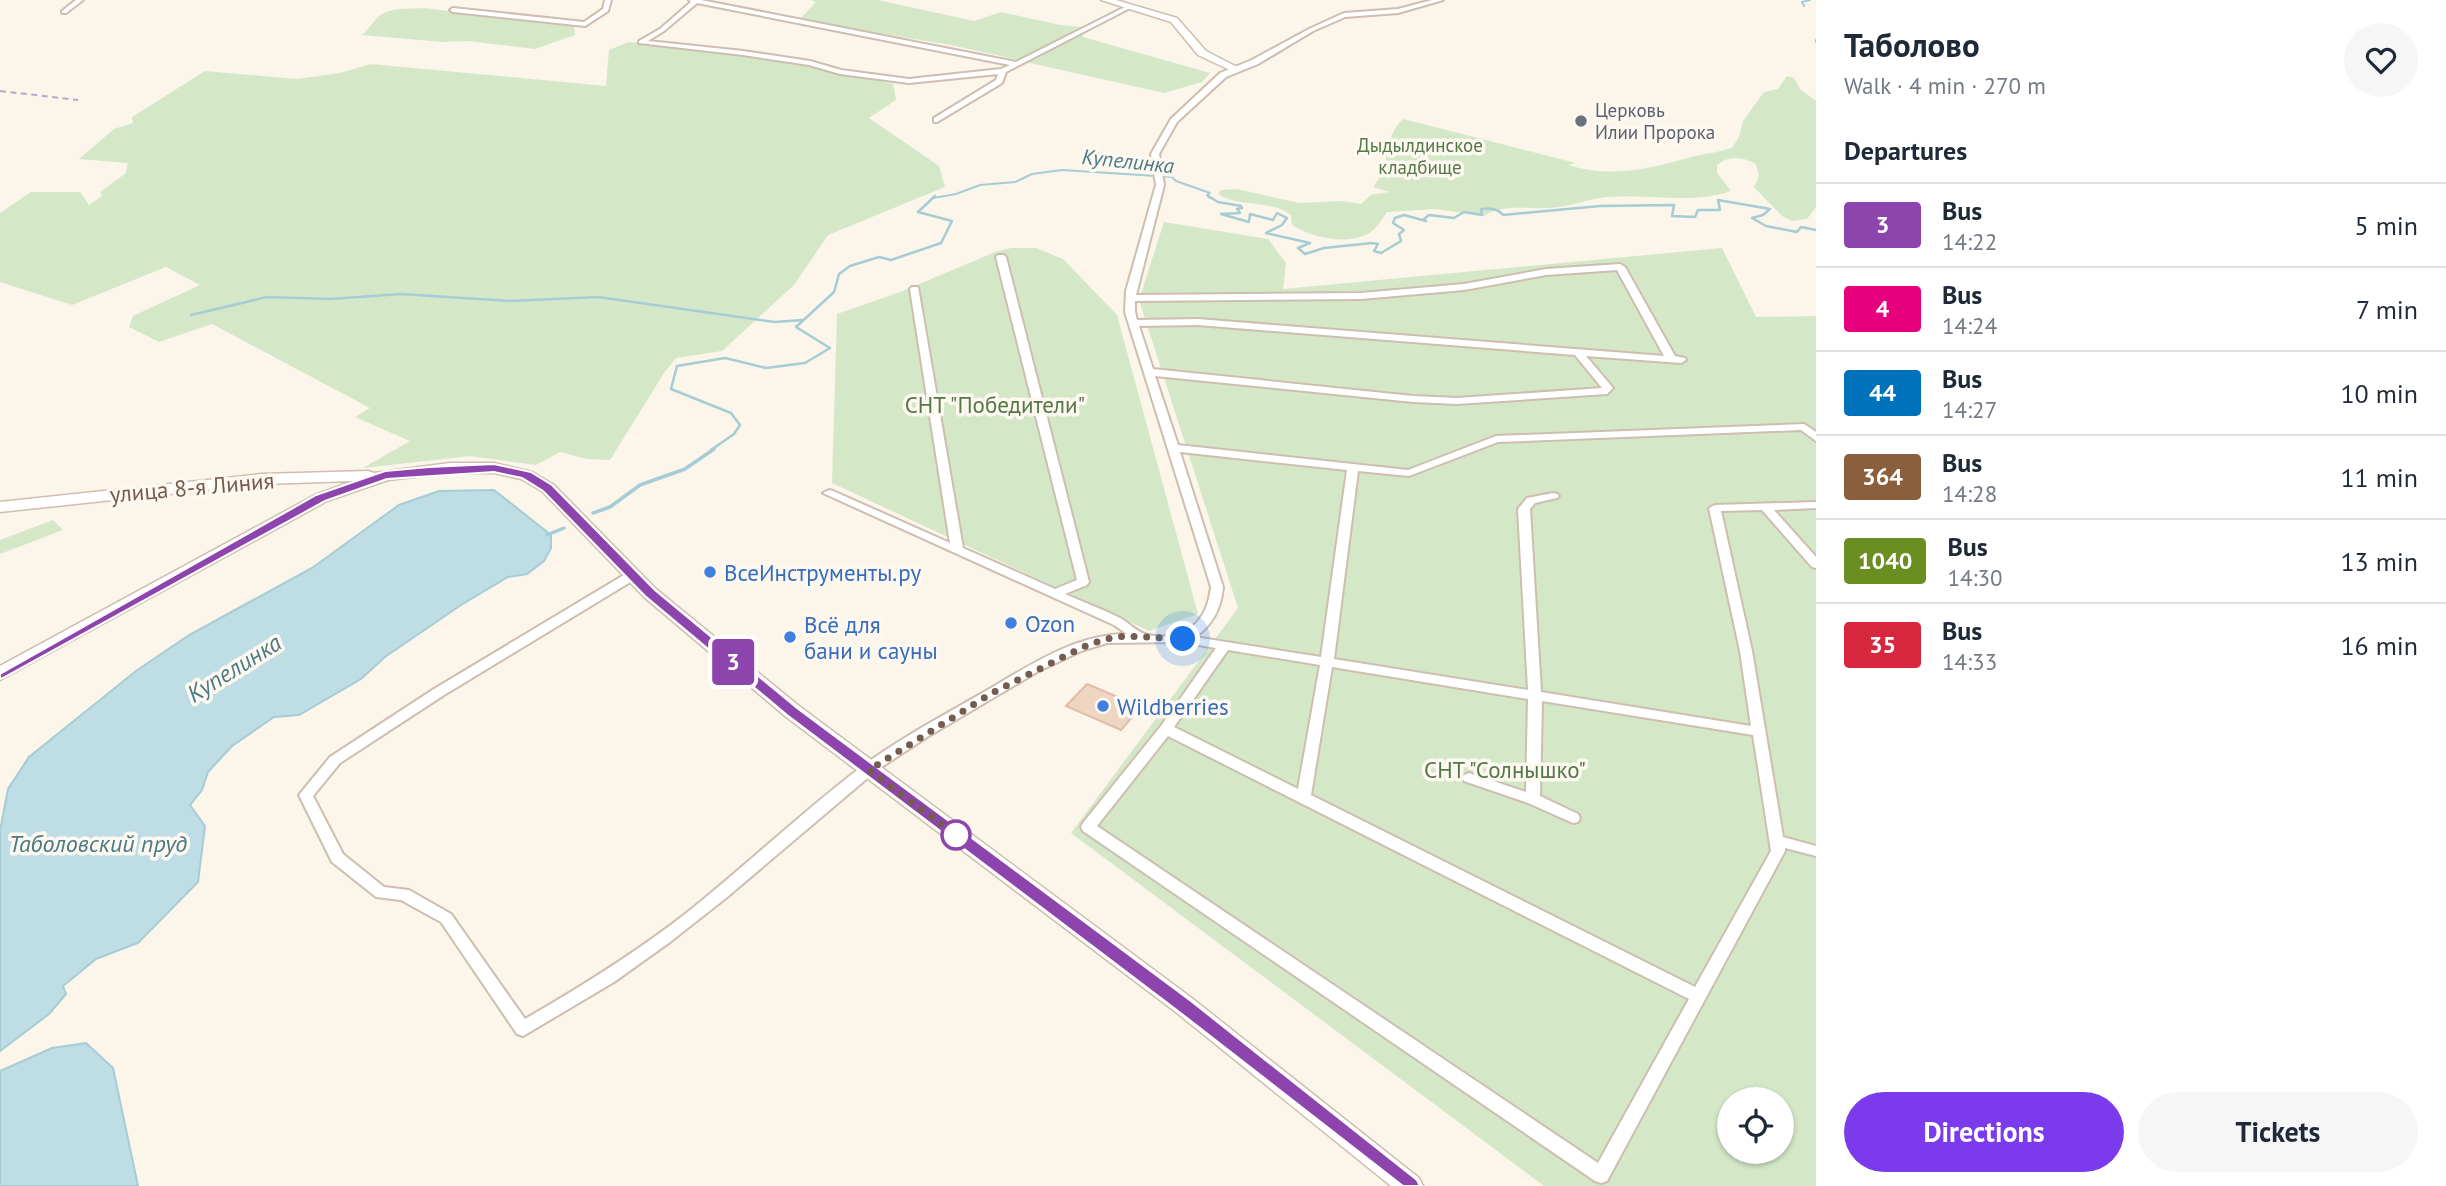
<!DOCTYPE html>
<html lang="en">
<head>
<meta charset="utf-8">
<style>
	:root { --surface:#fff; --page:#f6f6f7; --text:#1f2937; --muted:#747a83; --line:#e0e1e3; --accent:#7c3aed }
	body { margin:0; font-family:"PT Sans",sans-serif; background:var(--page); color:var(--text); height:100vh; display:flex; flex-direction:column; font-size:26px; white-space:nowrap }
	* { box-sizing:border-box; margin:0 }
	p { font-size:23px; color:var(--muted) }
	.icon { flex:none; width:38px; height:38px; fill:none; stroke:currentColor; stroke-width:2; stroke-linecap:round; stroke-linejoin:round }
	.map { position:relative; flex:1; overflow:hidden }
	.details { display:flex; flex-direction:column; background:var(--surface); width:630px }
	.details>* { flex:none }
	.badge { padding:0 14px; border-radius:5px; font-size:24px; line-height:46px }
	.controls { position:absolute; left:1717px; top:1087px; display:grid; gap:14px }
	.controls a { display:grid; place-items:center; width:77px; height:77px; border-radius:50%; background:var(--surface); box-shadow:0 2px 5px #0004; font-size:35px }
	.you { position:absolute; width:35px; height:35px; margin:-18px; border:5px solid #fff; border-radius:50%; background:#1a73e8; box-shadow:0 0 0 10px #1a73e833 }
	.map>.badge { position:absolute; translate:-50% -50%; box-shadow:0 0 0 4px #fff }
	h2 { padding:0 28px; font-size:26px; line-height:63px }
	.round { display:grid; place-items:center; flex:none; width:74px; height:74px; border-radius:37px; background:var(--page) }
	.summary { display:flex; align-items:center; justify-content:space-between; height:119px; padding:0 28px }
	h1 { font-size:33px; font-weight:800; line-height:52px }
	.action { display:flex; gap:14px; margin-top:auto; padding:14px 28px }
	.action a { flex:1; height:80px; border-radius:42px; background:var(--accent); color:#fff; font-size:28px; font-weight:800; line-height:80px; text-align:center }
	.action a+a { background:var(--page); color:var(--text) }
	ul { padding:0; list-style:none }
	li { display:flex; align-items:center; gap:21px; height:84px; padding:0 28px; border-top:2px solid var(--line) }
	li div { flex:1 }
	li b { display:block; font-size:26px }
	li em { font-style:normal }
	li .badge { min-width:77px; font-weight:700; text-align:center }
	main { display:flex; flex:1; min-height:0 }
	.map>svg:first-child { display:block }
	.green { fill:#d4e8c8; fill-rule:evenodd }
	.water { fill:#bfdde4; stroke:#a6ccd5; stroke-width:2 }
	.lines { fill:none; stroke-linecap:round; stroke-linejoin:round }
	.stream-far2 { stroke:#a6ccd5; stroke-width:2 }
	.stream-far1 { stroke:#a6ccd5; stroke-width:2.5 }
	.stream { stroke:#a6ccd5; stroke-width:3.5 }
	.building { fill:#efd6c3; stroke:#e0bea5; stroke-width:2 }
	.street-casing { stroke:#cdbeb0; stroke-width:4 }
	.secondary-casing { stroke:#cfbeae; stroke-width:3 }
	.street { fill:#fff; fill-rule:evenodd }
	.secondary { fill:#fff; fill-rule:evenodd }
	.rail { stroke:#b9a8c5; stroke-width:2; stroke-dasharray:6 4.5; stroke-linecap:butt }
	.line { fill:#8e44ad; stroke:#fff; stroke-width:2 }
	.walk { stroke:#745d4f; stroke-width:7; stroke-dasharray:0 12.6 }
	.worship-dot { fill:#6b7280; stroke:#fef9f0; stroke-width:2.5 }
	.shop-dot { fill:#3f7fe0; stroke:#fef9f0; stroke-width:2.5 }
	.stop-dot { fill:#fff; stroke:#8e44ad; stroke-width:3.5 }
	.labels { text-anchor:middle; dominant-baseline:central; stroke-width:7; stroke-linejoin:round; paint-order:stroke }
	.far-worship-label { font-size:19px; fill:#5b616d; stroke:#fef9f0; text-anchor:start }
	.far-park-label { font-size:19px; fill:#547847; stroke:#fef9f0 }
	.far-water-label { font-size:21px; font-style:italic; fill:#4a7a85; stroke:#fef9f0 }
	.park-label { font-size:23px; fill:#547847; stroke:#fef9f0 }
	.street-label { font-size:23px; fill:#745d4f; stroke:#fef9f0 }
	.shop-label { font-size:23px; fill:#366cbe; stroke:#fef9f0; text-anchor:start }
	.water-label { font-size:24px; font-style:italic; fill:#4a7a85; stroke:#fef9f0 }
</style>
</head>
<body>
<main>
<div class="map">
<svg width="1816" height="1186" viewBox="0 0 1816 1186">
	<rect width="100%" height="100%" fill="#fbf5ea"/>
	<path class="green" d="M811 0H878L974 21 1001 12 1060 25 1083 27V37L1210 73 1202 82 1164 93 951 45 799 20 816 2Z
		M424 8 574 26 575 35 535 49 468 41 443 42 362 35C369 29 372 23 378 17 388 7 411 9 424 8Z
		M629 42 797 63 893 84 896 100 869 118 939 166 945 187 828 235 794 285 722 351 676 358 664 373 610 460 587 459 560 452 536 465 470 456 363 468 410 441 355 417 370 408 212 324 159 342 129 327 133 316 200 285 166 267 72 305 0 282V213L31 192H80L89 205 102 196 100 192 126 173 128 163 79 159 114 129 133 123 132 117 205 71 297 79 340 73 371 64 606 86 609 50Z
		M1787 76 1794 78 1800 89 1816 101V207L1807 219 1792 221 1782 216 1754 187 1759 176 1756 164C1742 157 1730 155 1717 165V173L1731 191C1690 205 1648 193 1607 197 1587 199 1568 208 1548 208 1527 209 1502 204 1484 216L1435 209 1387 212C1380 222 1375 232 1363 236 1342 244 1310 237 1292 225L1291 215C1270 199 1240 208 1218 194L1221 190 1237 189 1299 203 1341 201 1361 204 1371 195 1389 192 1373 187C1393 165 1381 140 1403 119L1576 163 1568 165C1613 179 1652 168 1695 156 1708 153 1720 152 1732 148L1739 137 1743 121 1764 92 1778 89Z
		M1164 222 1268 239 1286 263 1283 289 1722 248 1756 317 1816 316V1186H1544L1071 833 1238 608 1139 300ZM1729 1099H1782V1152H1729Z
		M1011 248H1036L1063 259 1117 315 1198 614 1149 631 832 483 837 314 903 291 995 252Z
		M53 520 63 530 0 554V540Z"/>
	<path class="water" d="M494 490 551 535V548L544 561 527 574 508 577 461 605 385 657 361 679 299 715 274 717 232 746 208 772 202 790 190 805 205 826 198 882 138 943 96 959 63 986 66 994 49 1014 0 1051V831L8 789 29 757 136 671 189 635 312 568 399 505 439 491Z
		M86 1043 113 1068 138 1186H0V1071L52 1048Z"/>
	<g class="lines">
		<path class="stream-far2" d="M1804 6 1802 2 1810 0
			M1816 40V42
			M933 198 956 194 980 185 1015 182 1032 174 1062 170 1172 177 1176 181 1210 193 1207 195 1210 198"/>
		<path class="stream-far1" d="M1208 196 1218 202 1241 206 1242 208 1237 209 1240 213 1221 214 1249 222 1250 214 1273 220 1277 213 1287 218 1282 225 1266 233 1310 243 1298 248 1305 254 1324 248 1372 243 1378 244 1374 251 1381 253 1401 241 1399 234 1404 230 1393 223 1395 218 1404 215 1426 221 1424 219 1429 215 1454 218 1464 212 1482 215 1481 209C1490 208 1497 208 1503 215L1600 206 1674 205 1672 216 1695 217 1698 210H1720L1718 200 1770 209 1763 215 1752 218 1766 226 1797 232 1801 227 1816 230
			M191 315 267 297 330 299 401 294 511 301 598 297 775 322 803 320
			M711 450 734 434 740 425 731 413 671 389 677 366 725 358 766 368 805 363 830 348 796 327 834 292 839 274 850 266 879 257 891 260 941 243 952 221 918 212 935 196"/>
		<path class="stream" d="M593 513 610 507 640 485 685 469 714 449
			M547 535 564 528"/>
	</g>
	<path class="building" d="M1087 684 1141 707 1121 730 1066 706Z"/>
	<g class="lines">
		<defs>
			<path id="street" d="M76 0H83L66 13H62V11Z
				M605 0H611L608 11 585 26 453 12 450 10 453 8 584 22 603 9Z
				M689 0H701L1016 62 1127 6 1132 7 1006 72 1002 83 937 122H934V118L996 80 998 74 909 83 840 74 809 65 743 55 639 43V41L660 29 691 2ZM697 3 1010 65 1001 69 909 79 841 70 810 61 743 51 648 41 664 31Z
				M1432 0H1443L1398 13 1345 17 1313 31 1258 64 1226 77 1177 122 1159 154 1164 185 1136 295 1361 293 1464 284 1546 269 1620 264 1625 267 1675 356 1685 358 1686 360 1681 363 1586 356 1613 388 1607 394 1457 404 1413 402 1155 376 1178 445 1408 470 1496 436 1804 424 1816 432V441L1801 430 1498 442 1409 476 1358 471 1334 659 1528 690 1518 509 1527 498 1553 493 1557 494 1559 496 1557 498 1535 503 1530 509 1541 692 1751 726 1740 651 1709 508 1715 505 1816 502V508L1774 510 1816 557V568L1812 567 1762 510 1721 511 1752 651 1783 837 1816 846V856L1785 848V851L1607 1181 1601 1183 1595 1181 1083 831 1081 827 1083 823 1161 726 1216 648 1180 642 1107 643 1081 651 1037 672 927 737 877 770 726 898 670 942 614 982 523 1036 517 1034 441 922 401 900 376 897 332 862 299 795 330 757 434 689 629 572H637L639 575 637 578 444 695 340 763 313 796 343 854 384 887 409 890 451 914 525 1019C582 986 637 952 689 911 748 864 803 811 864 765 904 736 948 713 991 688 1032 664 1077 634 1127 634L1114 625 823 493 829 490 833 491 950 543 910 289 912 287H918L963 548 1055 589 1077 580 996 257 998 255H1004L1006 257 1089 582 1087 585 1065 594C1083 602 1102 609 1120 618 1129 623 1138 633 1148 635 1185 642 1207 623 1211 587L1125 312 1126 291 1156 185 1151 154 1171 119 1220 73 1252 60 1309 29 1344 13 1398 9ZM1617 270 1664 356 1198 319 1137 320 1135 312V301L1361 299 1464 290 1546 275ZM1198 325 1575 355 1602 388 1457 398 1413 396 1153 369 1139 326ZM1180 452 1347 470 1321 657 1195 637C1213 625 1221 608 1223 587ZM1228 650 1320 665 1298 789 1174 727ZM1332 667 1528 699 1526 792 1469 773 1464 775 1462 778 1464 781 1528 803 1573 823 1578 822 1580 818 1578 814 1540 796 1542 701 1753 735 1771 851 1695 987 1311 795ZM1168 736 1689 999 1598 1163 1097 826Z"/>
			<path id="secondary" d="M1101 0H1116L1177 18 1206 51 1241 69 1232 71 1198 55 1171 22Z
				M450 463H494L532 472 554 485 656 589 799 706 1193 999 1419 1178 1423 1186H1391L1177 1013 785 716 644 597 542 491 521 479 494 473H450L388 480 327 501 0 680V666L315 495 353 481 262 484 0 512V502L262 474 368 471 374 473Z"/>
		</defs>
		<use href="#street" class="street-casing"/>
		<use href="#secondary" class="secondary-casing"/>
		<use href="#street" class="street"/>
		<use href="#secondary" class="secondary"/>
		<path class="rail" d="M0 91 78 100"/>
	</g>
	<path class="line" d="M494 464 531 472 552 485 655 590 797 708 1191 1001 1417 1180 1420 1186H1403L1178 1011 787 715 645 596 543 491 522 478 494 472 387 479 325 501 5 677 0 679V674L316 495 385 471 429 467Z"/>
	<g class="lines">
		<path class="walk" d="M956 835 964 841 869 770 992 693 1083 647 1105 639 1125 636 1183 639"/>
	</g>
	<circle class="worship-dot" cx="1581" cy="121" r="7"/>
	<g class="shop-dot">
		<circle cx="710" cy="572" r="7"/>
		<circle cx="1011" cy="623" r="7"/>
		<circle cx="790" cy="637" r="7"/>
		<circle cx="1103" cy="706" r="7"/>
	</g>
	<circle class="stop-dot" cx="956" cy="835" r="14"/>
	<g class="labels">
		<g class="far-worship-label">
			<text x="1595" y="110">Церковь<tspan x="1595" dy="22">Илии Пророка</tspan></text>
		</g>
		<g class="far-park-label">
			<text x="1420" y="145">Дыдылдинское<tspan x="1420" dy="22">кладбище</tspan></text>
		</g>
		<g class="far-water-label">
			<text transform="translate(1128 161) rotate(6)">Купелинка</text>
		</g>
		<g class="park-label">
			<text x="995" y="404">СНТ "Победители"</text>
			<text x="1505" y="769">СНТ "Солнышко"</text>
		</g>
		<g class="street-label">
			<text transform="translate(192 487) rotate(-5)">улица 8-я Линия</text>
		</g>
		<g class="shop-label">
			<text x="724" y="572">ВсеИнструменты.ру</text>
			<text x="1025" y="623">Ozon</text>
			<text x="804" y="624">Всё для<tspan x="804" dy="26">бани и сауны</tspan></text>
			<text x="1117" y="706">Wildberries</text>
		</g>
		<g class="water-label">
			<text transform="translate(234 668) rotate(-32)">Купелинка</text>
			<text x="98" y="843">Таболовский пруд</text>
		</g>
	</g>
</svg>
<div class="controls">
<a><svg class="icon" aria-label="locate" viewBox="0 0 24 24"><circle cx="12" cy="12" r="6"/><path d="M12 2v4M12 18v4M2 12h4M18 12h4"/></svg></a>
</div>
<div class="you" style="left:1183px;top:639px"></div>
<b class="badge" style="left:733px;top:662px;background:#8e44ad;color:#fff">3</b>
</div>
<section class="details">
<div class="summary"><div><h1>Таболово</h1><p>Walk · 4 min · 270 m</p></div><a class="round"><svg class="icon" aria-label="heart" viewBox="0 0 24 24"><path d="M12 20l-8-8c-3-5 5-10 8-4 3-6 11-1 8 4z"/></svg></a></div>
<h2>Departures</h2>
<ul>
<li><span class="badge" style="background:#8e44ad;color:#fff">3</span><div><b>Bus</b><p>14:22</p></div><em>5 min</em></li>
<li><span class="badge" style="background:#e6007e;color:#fff">4</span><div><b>Bus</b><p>14:24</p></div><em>7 min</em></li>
<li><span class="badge" style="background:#0072bc;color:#fff">44</span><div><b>Bus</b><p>14:27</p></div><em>10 min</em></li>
<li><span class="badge" style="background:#8b5e3c;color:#fff">364</span><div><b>Bus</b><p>14:28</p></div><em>11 min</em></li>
<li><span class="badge" style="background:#6b8e23;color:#fff">1040</span><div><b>Bus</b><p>14:30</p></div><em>13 min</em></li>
<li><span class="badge" style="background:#d7263d;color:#fff">35</span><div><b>Bus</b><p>14:33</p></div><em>16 min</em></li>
</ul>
<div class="action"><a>Directions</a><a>Tickets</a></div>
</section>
</main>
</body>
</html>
